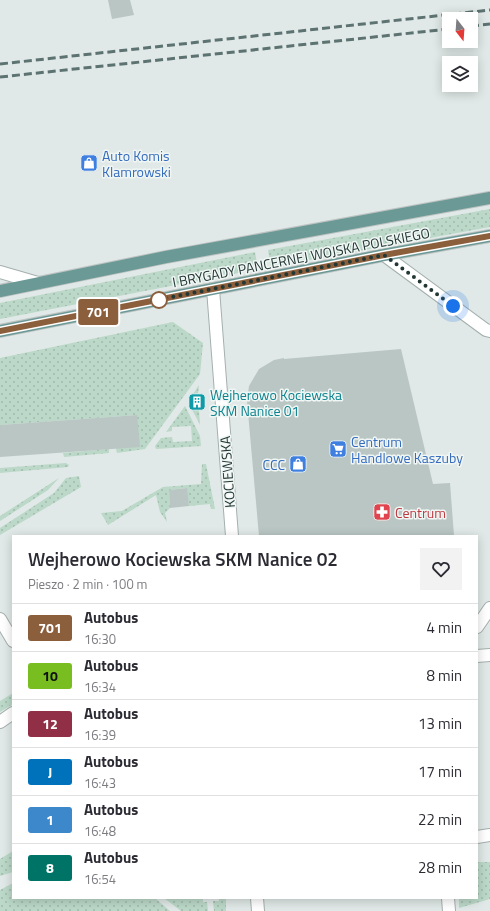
<!DOCTYPE html>
<html lang="pl">
<head>
<meta charset="utf-8">
<style>
	:root { --surface:#fff; --page:#f2f2f3; --text:#2b2b33; --muted:#7c7c81; --line:#e1e1e2 }
	body { margin:0; font-family:"Titillium Web",sans-serif; background:var(--page); color:var(--text); height:100vh; display:flex; flex-direction:column; font-size:15px; white-space:nowrap }
	* { box-sizing:border-box; margin:0 }
	p { font-size:13px; color:var(--muted) }
	.icon { flex:none; width:22px; height:22px; fill:none; stroke:currentColor; stroke-width:2; stroke-linecap:round; stroke-linejoin:round }
	.map { position:relative; flex:1; overflow:hidden }
	.drawer { position:absolute; left:12px; top:535px; width:466px; height:364px; display:flex; flex-direction:column; background:var(--surface); border-radius:0px; box-shadow:0 2px 10px #0003 }
	.drawer>* { flex:none }
	.badge { padding:0 8px; border-radius:3px; font-size:14px; line-height:26px }
	.needle { width:26px; rotate:163deg }
	.buttons { position:absolute; left:442px; top:12px; display:grid; gap:8px }
	.buttons a { display:grid; place-items:center; width:36px; height:36px; border-radius:0px; background:var(--surface); box-shadow:0 2px 10px #0003; font-size:20px }
	.you { position:absolute; width:20px; height:20px; margin:-10px; border:3px solid #fff; border-radius:50%; background:#1a73e8; box-shadow:0 0 0 6px #1a73e833 }
	.map>.badge { position:absolute; translate:-50% -50%; box-shadow:0 0 0 2px #fff }
	.round { display:grid; place-items:center; flex:none; width:42px; height:42px; border-radius:0px; background:var(--page) }
	.overview { display:flex; align-items:center; justify-content:space-between; height:68px; padding:0 16px }
	h1 { font-size:19px; font-weight:600; line-height:30px }
	ul { padding:0; list-style:none }
	li { display:flex; align-items:center; gap:12px; height:48px; padding:0 16px; border-top:1px solid var(--line) }
	li div { flex:1 }
	li b { display:block; font-size:15px }
	li em { font-style:normal }
	li .badge { min-width:44px; font-weight:700; text-align:center }
	.map>svg:first-child { display:block }
	.grass { fill:url(#grass-dots) }
	.building { fill:#b9c6c3 }
	.lines { fill:none; stroke-linecap:round; stroke-linejoin:round }
	.minor-casing { stroke:#a4b0ae; stroke-width:14 }
	.major-casing { stroke:#bdc3c2; stroke-width:14 }
	.minor { stroke:#fff; stroke-width:12 }
	.major { stroke:#6a9996; stroke-width:12 }
	.rail { stroke:#5d7371; stroke-width:3; stroke-dasharray:8 4; stroke-linecap:butt }
	.line-casing { stroke:#fff; stroke-width:9 }
	.line { stroke:#8b5e3c; stroke-width:6 }
	.walk { stroke:#233735; stroke-width:4; stroke-dasharray:0 7.2 }
	.stop-dot { fill:#fff; stroke:#8b5e3c; stroke-width:2 }
	.labels { text-anchor:middle; dominant-baseline:central; stroke-width:3; stroke-linejoin:round; paint-order:stroke }
	.shop-label { font-size:14px; fill:#366cbe; stroke:#f0f6f4; text-anchor:start }
	.street-label { font-size:14px; fill:#233735; stroke:#f0f6f4 }
	.culture-label { font-size:14px; fill:#0d838f; stroke:#f0f6f4; text-anchor:start }
	.health-label { font-size:14px; fill:#be3a42; stroke:#f0f6f4; text-anchor:start }
</style>
</head>
<body>
<div class="map">
<svg width="490" height="911" viewBox="0 0 490 911">
	<defs>
		<pattern id="grass-dots" width="8" height="8" patternUnits="userSpaceOnUse"><rect width="8" height="8" fill="#bbd8c8"/><path d="M2 2h.1M6 6h.1" fill="none" stroke="#a0baac" stroke-width="1.8" stroke-linecap="round"/></pattern>
	</defs>
	<rect width="100%" height="100%" fill="#e0e9e7"/>
	<path class="grass" d="M490 209V227L271 267 268 250Z
		M255 252 258 269 0 319V303Z
		M173 322 203 343 200 374 145 449 117 453 116 449 137 415 0 425V358Z
		M199 385 198 394H193L195 410H199L200 425C190 404 185 405 199 385Z
		M185 406 200 436 201 446 156 449 155 446 161 438 172 437 173 442 192 441 191 426 172 427V431L166 432Z
		M109 449V453L64 457 63 453Z
		M66 463 69 465 68 467 0 473V468Z
		M202 464H206L215 509H211L210 504 189 506 186 488 169 490 170 508 165 513 167 522 160 512 156 495 108 525 101 513 122 511 163 487 201 484Z
		M79 476 81 487 0 535V528L54 493 66 478Z
		M59 478 48 490 0 521V516Z
		M13 693V704L0 712V701Z
		M13 851V872L0 876V859Z
		M477 854 478 862H490V899L459 908V898H477Z
		M13 883V898H155L170 911H0V890Z
		M164 898H203V902H207L208 911H181Z
		M219 898H226V911H214L213 901H219Z"/>
	<path class="building" d="M108 0H130L134 15 112 19Z
		M401 349 433 484 450 483 454 536H259L247 401 249 386 259 369 274 360 284 358V359Z
		M137 415 140 447 0 457V425Z
		M187 488 189 506 170 508 169 490Z"/>
	<g class="lines">
		<defs>
			<path id="minor" d="M384 255 486 330 490 331
				M0 272 38 283
				M213 289 232 536
				M0 619 13 641
				M477 627 490 608
				M477 656 490 655
				M0 722 13 713
				M477 837 490 835
				M257 898 258 911
				M448 898 449 911"/>
			<path id="major" d="M0 291 166 257 490 198
				M0 331 384 255 490 236"/>
		</defs>
		<use href="#minor" class="minor-casing"/>
		<use href="#major" class="major-casing"/>
		<use href="#minor" class="minor"/>
		<use href="#major" class="major"/>
		<path class="rail" d="M471 26 490 24
			M0 64 490 10
			M0 77 449 29"/>
	</g>
	<g class="lines">
		<defs>
			<path id="line" d="M0 331 384 255 490 236"/>
		</defs>
		<use href="#line" class="line-casing"/>
		<use href="#line" class="line"/>
		<path class="walk" d="M159 300 152 301 384 255 453 306"/>
	</g>
	<defs>
		<symbol id="shop-square" viewBox="-11 -11 22 22"><rect x="-9" y="-9" width="18" height="18" rx="4" fill="#3f7fe0" stroke="#f0f6f4"/><path d="M-5-2.5h2.3a2.7 3.5 0 0 1 5.4 0H5L5.5 6h-11ZM-1.5-2.5h3a1.5 2.3 0 0 0-3 0Z" fill="#fff"/></symbol>
		<symbol id="building-square" viewBox="-11 -11 22 22"><rect x="-9" y="-9" width="18" height="18" rx="4" fill="#0f9aa8" stroke="#f0f6f4"/><path d="M-4-6H4V6H1V3H-1V6H-4ZM-2.5-4.3h1.7v1.8h-1.7ZM.8-4.3h1.7v1.8H.8ZM-2.5-1h1.7V.8h-1.7ZM.8-1h1.7V.8H.8Z" fill="#fff"/></symbol>
		<symbol id="supermarket-square" viewBox="-11 -11 22 22"><rect x="-9" y="-9" width="18" height="18" rx="4" fill="#3f7fe0" stroke="#f0f6f4"/><path d="M-6-5.5h2.5l.6 2H6L4.5 2H-2.5L-4.4-4H-6ZM-1.5 3.2a1.3 1.3 0 1 0 .1 0ZM3 3.2a1.3 1.3 0 1 0 .1 0Z" fill="#fff"/></symbol>
		<symbol id="pharmacy-square" viewBox="-11 -11 22 22"><rect x="-9" y="-9" width="18" height="18" rx="4" fill="#e0444e" stroke="#f0f6f4"/><path d="M-2-6h4v4h4v4h-4v4h-4v-4h-4v-4h4Z" fill="#fff"/></symbol>
	</defs>
	<g fill-rule="evenodd">
		<use href="#shop-square" x="79" y="153" width="20" height="20"/>
		<use href="#building-square" x="187" y="392" width="20" height="20"/>
		<use href="#supermarket-square" x="328" y="439" width="20" height="20"/>
		<use href="#shop-square" x="288" y="454" width="20" height="20"/>
		<use href="#pharmacy-square" x="372" y="502" width="20" height="20"/>
	</g>
	<circle class="stop-dot" cx="159" cy="300" r="8"/>
	<g class="labels">
		<g class="shop-label">
			<text x="102" y="155">Auto Komis<tspan x="102" dy="16">Klamrowski</tspan></text>
			<text x="351" y="441">Centrum<tspan x="351" dy="16">Handlowe Kaszuby</tspan></text>
			<text x="285" y="464" text-anchor="end">CCC</text>
		</g>
		<g class="street-label">
			<text transform="translate(301 257) rotate(-11)">I BRYGADY PANCERNEJ WOJSKA POLSKIEGO</text>
			<text transform="translate(227 472) rotate(-94)">KOCIEWSKA</text>
		</g>
		<g class="culture-label">
			<text x="210" y="394">Wejherowo Kociewska<tspan x="210" dy="16">SKM Nanice 01</tspan></text>
		</g>
		<g class="health-label">
			<text x="395" y="512">Centrum</text>
		</g>
	</g>
</svg>
<div class="buttons">
<a><svg class="needle" viewBox="-14 -14 28 28"><path d="M0-13l5 13h-10z" fill="#e53935"/><path d="M0 13l5-13h-10z" fill="#7c7c81"/></svg></a>
<a><svg class="icon" aria-label="layers" viewBox="0 0 24 24"><path d="M12 4l9 5-9 5-9-5zM3 14l9 5 9-5"/></svg></a>
</div>
<div class="you" style="left:453px;top:306px"></div>
<b class="badge" style="left:98px;top:312px;background:#8b5e3c;color:#fff">701</b>
<section class="drawer">
<div class="overview"><div><h1>Wejherowo Kociewska SKM Nanice 02</h1><p>Pieszo · 2 min · 100 m</p></div><a class="round"><svg class="icon" aria-label="heart" viewBox="0 0 24 24"><path d="M12 20l-8-8c-3-5 5-10 8-4 3-6 11-1 8 4z"/></svg></a></div>
<ul>
<li><span class="badge" style="background:#8b5e3c;color:#fff">701</span><div><b>Autobus</b><p>16:30</p></div><em>4 min</em></li>
<li><span class="badge" style="background:#78be21;color:#111">10</span><div><b>Autobus</b><p>16:34</p></div><em>8 min</em></li>
<li><span class="badge" style="background:#912f46;color:#fff">12</span><div><b>Autobus</b><p>16:39</p></div><em>13 min</em></li>
<li><span class="badge" style="background:#0072bc;color:#fff">J</span><div><b>Autobus</b><p>16:43</p></div><em>17 min</em></li>
<li><span class="badge" style="background:#3d87cb;color:#fff">1</span><div><b>Autobus</b><p>16:48</p></div><em>22 min</em></li>
<li><span class="badge" style="background:#007367;color:#fff">8</span><div><b>Autobus</b><p>16:54</p></div><em>28 min</em></li>
</ul>
</section>
</div>
</body>
</html>
